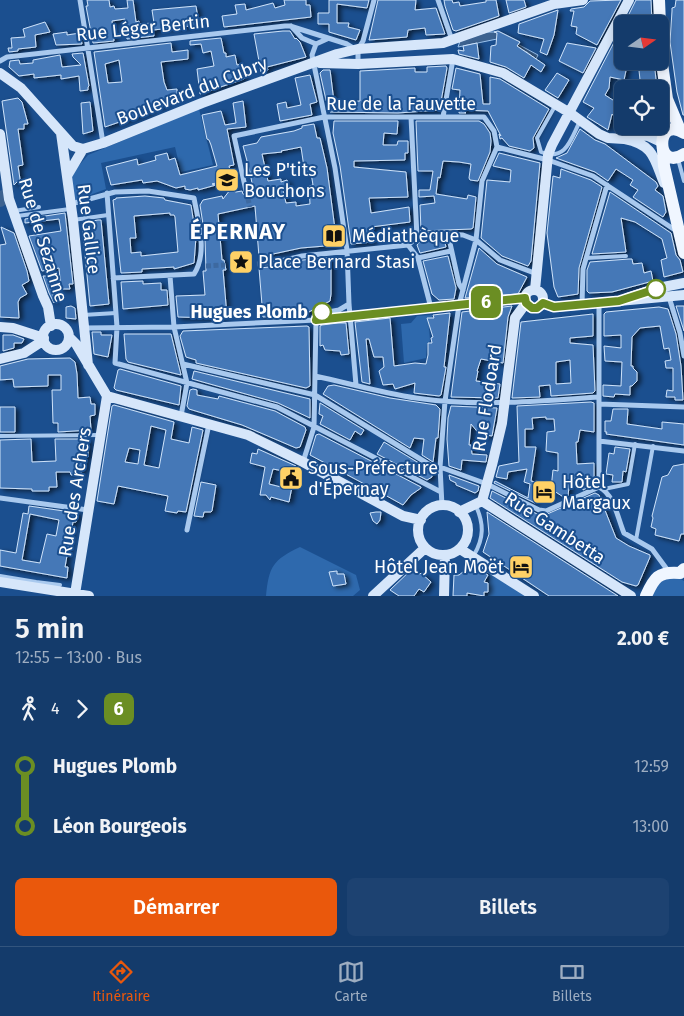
<!DOCTYPE html>
<html lang="fr">
<head>
<meta charset="utf-8">
<style>
	:root { --surface:#143b6b; --page:#1d4271; --text:#f1f3f6; --muted:#9dadc1; --line:#33557e; --accent:#ea580c }
	body { margin:0; font-family:"Fira Sans",sans-serif; background:var(--page); color:var(--text); height:100vh; display:flex; flex-direction:column; font-size:19px; white-space:nowrap }
	* { box-sizing:border-box; margin:0 }
	p { font-size:16px; color:var(--muted) }
	.icon { flex:none; width:28px; height:28px; fill:none; stroke:currentColor; stroke-width:2; stroke-linecap:round; stroke-linejoin:round }
	.map { position:relative; height:596px; overflow:hidden }
	.sheet { display:flex; flex-direction:column; background:var(--surface); flex:1 }
	.sheet>* { flex:none }
	.badge { padding:0 10px; border-radius:8px; font-size:18px; line-height:32px }
	.needle { width:32px; rotate:76deg }
	.controls { position:absolute; left:614px; top:15px; display:grid; gap:10px }
	.controls a { display:grid; place-items:center; width:55px; height:55px; border-radius:8px; background:var(--surface); box-shadow:0 2px 8px #0003,0 0 0 1px var(--line); font-size:25px }
	.map>.badge { position:absolute; translate:-50% -50%; box-shadow:0 0 0 2px #fff }
	.legs { display:flex; align-items:center; gap:8px; height:55px; padding:0 15px; font-size:16px }
	.legs p { margin-inline-start:auto }
	.summary { display:flex; align-items:center; justify-content:space-between; height:85px; padding:0 15px }
	h1 { font-size:28px; font-weight:600; line-height:38px }
	.button { display:flex; gap:10px; margin-top:auto; padding:10px 15px }
	.button a { flex:1; height:58px; border-radius:8px; background:var(--accent); color:#fff; font-size:20px; font-weight:600; line-height:58px; text-align:center }
	.button a+a { background:var(--page); color:var(--text) }
	ul { padding:0 15px; list-style:none }
	li { display:flex; align-items:center; gap:18px; height:60px; font-size:19px }
	li i { display:grid; place-items:center; width:8px; height:100%; margin:0 6px; background:currentColor }
	li i::after { content:''; width:12px; height:12px; margin:-6px; border:4px solid; border-radius:50%; background:var(--surface) }
	li p { margin-inline-start:auto }
	li:first-child i { background:linear-gradient(#0000 50%,currentColor 0) }
	li:last-child i { background:linear-gradient(currentColor 50%,#0000 0) }
	.tabs { display:flex; justify-content:space-around; align-items:center; height:70px; border-top:1px solid var(--line); background:var(--surface); font-size:14px; color:var(--muted) }
	.tabs a { display:grid; justify-items:center; gap:2px }
	.tabs .current { color:var(--accent) }
	.map>svg:first-child { display:block }
	.green { fill:#2e69ad }
	.water { fill:#3c6290; stroke:#9cc4f0 }
	.lines { fill:none; stroke-linecap:round; stroke-linejoin:round }
	.river { stroke:#3c6290; stroke-width:14 }
	.building { fill:#4478b7; stroke:#cfe3fa; fill-rule:evenodd; filter:url(#shadow) }
	.street-tunnel { stroke:#3d69a0; stroke-width:5; stroke-dasharray:5 2.5; stroke-linecap:butt }
	.lane { stroke:#a9c9ee; stroke-width:4 }
	.street { stroke:#a9c9ee; stroke-width:5 }
	.secondary { stroke:#d6e6fa; stroke-width:10 }
	.primary { stroke:#f0f6ff; stroke-width:12 }
	.line-1-casing { stroke:#fff; stroke-width:11 }
	.line-1 { stroke:#6b8e23; stroke-width:8 }
	.stop-1-dot { fill:#fff; stroke:#6b8e23; stroke-width:2.5 }
	.labels { text-anchor:middle; dominant-baseline:central; stroke-width:4; stroke-linejoin:round; paint-order:stroke }
	.street-label { font-size:18px; fill:#fff; stroke:#1b4f8f }
	.poi-label { font-size:18px; fill:#fff; stroke:#1b4f8f; text-anchor:start }
	.stop-label { font-size:18px; font-weight:bold; fill:#fff; stroke:#1b4f8f; text-anchor:end }
	.district-label { font-size:22px; font-weight:bold; letter-spacing:1px; fill:#fff; stroke:#1b4f8f }
</style>
</head>
<body>
<div class="map">
<svg width="684" height="596" viewBox="0 0 684 596">
	<defs>
		<filter id="shadow"><feDropShadow dx="3.5" dy="2" stdDeviation="2.5" flood-color="#0009"/></filter>
	</defs>
	<rect width="100%" height="100%" fill="#1b4f8f"/>
	<path class="green" d="M199 109 213 165 181 172 175 147 101 163 106 189 74 201 70 176 88 155Z
		M432 315 433 323 429 326 430 341 427 344 426 358 404 363 401 324 411 323 417 316Z
		M300 547 356 575 360 590 353 596H266C269 566 273 560 300 547Z
		M490 571 526 596H488Z
		M674 575 684 581V596H650L657 580Z"/>
	<path class="water" d="M487 32H495L538 55 536 59 527 52 497 39 458 47 460 41Z"/>
	<g class="lines">
		<path class="river" d="M0 200 3 197"/>
	</g>
	<path class="building" d="M87 0H109L110 7 114 6 115 9 128 8 127 0H133L136 22 139 21V24L154 23 152 10 196 6 199 25 153 30 154 36 127 39 125 19 112 21 114 41 93 43 86 6H88Z
		M284 0H306V5H310L311 17 224 27 222 16 237 14 235 5 245 4 246 10 273 3 275 8 285 5Z
		M329 0H369L367 8 337 4V23H349L348 27 360 30 356 40 329 32V24H318V13H329Z
		M378 0H416L415 10 436 8 445 34 426 35 425 28 408 30 407 37 369 40Z
		M444 0H452L453 3 459 2 460 6 486 2V0H496L499 16 456 31 453 30 445 6Z
		M506 0H524L526 7 509 13Z
		M621 0 597 45 576 34 577 27 571 26 574 11H570L571 9 584 7 590 1Z
		M636 0H651L652 24H624Z
		M676 0H684V115H683L677 92 670 42 672 11V8L675 7Z
		M558 10 554 35 547 55 540 52 544 39 518 33 519 24Z
		M45 22 50 32 35 35 36 47 18 49V51L9 52 8 48H12L11 38 25 37 23 29Z
		M622 27V61H628L624 80 610 77 609 88 605 95 616 102 617 100 622 102V125L612 114 608 130 587 117 594 108 583 102Z
		M283 31H290L295 39 296 38 300 42 306 57 267 67 268 70 261 72 254 34Z
		M498 31 520 42 517 46 545 65 541 72 531 65 524 78 506 67 490 62 491 46 496 45 497 33 494 32Z
		M67 32V35L80 33 82 44 56 45 53 34Z
		M221 38 224 53H226V57L235 55 237 65 241 64 244 79 200 94 197 69 214 66 211 51 203 53 201 44 190 45V41Z
		M171 43 172 52 188 50V59L161 62 164 82 167 90 177 89V94L168 96 169 102 162 103 163 106 150 107 151 111 105 127 94 52ZM119 60 122 82 108 83 105 64Z
		M477 43 479 59 459 54 458 50 464 51 463 46Z
		M567 43 596 48 583 73 559 61Z
		M83 53 89 86 88 87V90L80 91 79 76 61 79V75L34 78V74L19 76 9 67 10 61 19 60 20 64 33 63V60L60 55 62 67 81 65 73 57 72 54Z
		M638 61H654L657 89H641Z
		M446 66 447 68 440 107 438 110 398 113 330 112 326 100 320 73 323 70H330L334 102H346L360 101V71L415 68V72H427V67Z
		M456 68 480 74 483 104H490V77L500 79 549 109 533 138 534 148 530 151 509 146 502 138 500 139 499 134 501 136 488 111 462 110 466 113H459L460 90 452 89Z
		M557 73 569 80 558 98 545 90Z
		M310 75 317 102 310 104 312 115 280 121 277 104 286 102 287 108 301 105 295 78Z
		M18 98 22 102 28 124H24V129H18L23 165 18 166 20 179 14 185 2 101Z
		M243 101 246 127 227 129 234 165 229 166 232 179 212 184 216 185 198 190V188L190 190 185 189V186L176 188 157 181 143 183 142 180 111 185 106 167 137 159 138 165 156 160 155 156 167 153 169 160 175 158 180 175 217 166 211 145 209 140 207 139 202 115 221 111 225 125 236 123 233 103Z
		M90 102 93 131 83 134 81 103Z
		M334 121H398L397 134 384 133 383 145H397L398 141H408V153H405V160L354 161V167L406 172 408 197 369 198 371 213 409 207 410 222 371 227 373 242 351 244 340 166 333 133Z
		M416 121H479L484 124 490 133 491 141 490 152 478 181 470 180 469 178 471 164 459 162 443 161 440 178 438 177 436 194 467 199 468 195 476 197 473 228 471 229 421 231 420 205 435 203 434 196 419 197V190H430L433 171H418Z
		M314 124 317 138H320L327 168 337 245 301 248 259 257 255 206 218 214 222 260H224L226 270H223L227 316 216 318 178 317 176 296 205 295 203 271H206L205 237 200 205 203 200 222 196 223 199 230 190 236 192 242 191 243 194 246 195 249 194 250 190 253 189 250 172 243 146 257 143 261 137 294 131 302 128V126ZM301 147 304 167 306 173H311L313 185 309 186 310 204 296 206V202L286 203 283 190 289 188 287 180 281 182V179L268 181 262 154 282 152 281 151Z
		M580 129 595 140 605 144 656 182 658 186 655 190 663 196 666 212 663 217 633 197 638 190 630 185 633 180 616 169 608 181 595 172 556 158 567 153Z
		M499 153 540 163 531 261 528 266 502 256 481 238 487 180 510 182 511 170 493 166Z
		M561 169 591 180 602 187 579 268 578 294 558 297 554 287 547 233 553 176 560 178Z
		M610 192 671 233 676 255 680 260 683 272 664 277 661 260 667 258 662 239 635 222 621 218 626 252 592 254Z
		M145 196 164 198 165 200 191 205 196 237 194 263 174 269V267L142 269V272L121 273 113 200 116 199V198ZM170 213V215H174L175 217 178 252 141 256V252L131 253 130 238H136L134 216Z
		M65 213 73 284H69L70 289H61L59 268 42 271 29 236 61 231 59 219 25 223V219Z
		M98 220H101L109 304 90 306 82 223Z
		M1 227 14 233 27 271 29 281 22 285 27 294 20 298 18 302 19 318 0 317V245L6 244Z
		M422 239H444L446 247 420 253 417 245Z
		M479 248 497 264 527 277 518 294 465 298Z
		M448 256 456 288 454 299 439 300 432 294 423 261Z
		M325 258H331V294L330 301 305 314 263 317 259 268 291 265 290 263 303 260Z
		M629 259H632L633 264 642 263 644 273 651 271 653 281 612 292 589 293 587 291V270L590 262Z
		M43 276H48L55 302 54 303 49 293Z
		M143 281V284L161 283V290H167L168 305 123 309 121 282Z
		M71 306 75 308 76 319 66 318V307Z
		M512 306 508 317 503 363 481 359 477 371H478L476 381 500 384 498 398 451 397 462 312Z
		M676 306H684V331Z
		M659 307 668 309 676 334 681 366 683 400H675V397H666L667 390 673 391V368H666L665 361 671 360 669 348 664 349 660 326 640 328 632 337 631 366H633V368L637 372V381L632 386H630V395L615 394 614 397 603 396V385L621 386 622 362 605 361 604 346 621 348V335L604 336V314L606 312Z
		M450 313 444 367H446L441 395 439 396 414 393 415 383 395 389 393 384 383 385 379 371 384 367 383 357H374L369 339H366L370 384 362 382 355 322 390 318 394 366 415 363 426 364 428 355V343H432L431 338 433 337 427 318H434L433 315Z
		M593 314V336L570 338V343L593 345 595 391 593 393 551 396 550 385 539 386 540 397 512 398 521 322ZM570 360 571 383 556 384V362Z
		M338 323H346L349 354 341 355 340 351 325 350 323 345 320 346V326L322 325Z
		M307 326 309 327 310 386 306 388 196 363V360L186 357 180 336 183 331Z
		M92 332H101V335H112L108 357 94 354Z
		M124 334H171L181 375 128 362 126 359Z
		M3 335H13L24 339 22 343H14V348L3 351Z
		M70 358 75 362 77 374 78 398 90 397 91 404H95V415L90 416 91 430 58 432V423H53L52 390H61V375H48V386L14 387 13 379 0 380V366L28 359Z
		M120 369 181 386 179 405 116 390 114 388 118 370Z
		M194 371 310 399V418L278 403 192 379Z
		M334 385 390 398 436 405 440 409 438 438H436L433 462 422 455 424 439 414 438 410 448 323 394 328 386Z
		M193 389 197 390V395L218 399 219 396 275 411 305 427 306 430 300 447 296 448 242 425 189 409 187 406 190 390Z
		M591 402 594 403V432L580 430 578 442H576L577 464 594 463V484L583 490 582 480 570 478 568 496 565 498 551 489 553 470 558 471V453L546 451 547 432 555 431 554 419H546V417L532 418 533 429H525V447H536L531 481 549 485 551 500 537 497 535 503 494 483 495 481 528 498 530 484 524 482 527 469 508 472 507 479 496 477 499 466 519 462 517 406Z
		M320 403 364 430 361 435 355 431 350 440 320 424 323 416 319 414Z
		M114 405 174 422 171 439 189 443 192 427 203 430 186 512 178 511 177 513 165 511 168 496 118 486 114 504 97 501 112 406ZM151 426 166 430 159 468 144 465ZM129 448 140 450 138 464 125 462Z
		M451 406 497 408 492 436 486 435 481 436 471 424 469 445H471L472 454 487 455 486 462 462 460 461 470 449 466 447 439 448 418Z
		M0 407H15V432H0Z
		M613 409H628L627 424 662 429V422L684 424V445L606 434 607 432H605V421H611Z
		M319 434 421 487V488L411 495 403 505 385 495 310 455 316 435Z
		M31 439 32 462 56 461 55 439H88V457H84L85 469H81V475H71L70 472H56L57 487H49V491H32V489L0 488V440Z
		M384 442 432 471V477L427 480 377 454Z
		M615 447 630 449 626 472 623 471 622 482H612L613 475 606 474 609 453 614 454Z
		M258 449 296 466 289 502 271 497 270 500 266 495H260L265 467 250 463 252 453 257 454ZM273 469 289 472 285 488 269 484Z
		M684 464V534H681L679 541 655 535 656 529 651 527 653 518 652 516 662 477 668 475 673 466Z
		M449 475 479 486 478 491 475 493 456 485V483L450 480Z
		M201 482 216 485 212 511 211 512H204L203 517 194 516Z
		M492 491 537 514 545 515 595 493 599 495 616 538 629 546 650 555V557L638 585 636 586 622 582 490 498Z
		M29 506 78 513 76 522H73L65 567H68L67 578 0 566V550L16 553 23 513 28 514ZM30 514 59 520 56 536 47 534 40 563 22 560Z
		M376 512H381L380 520 377 524 373 521 370 513Z
		M487 512 618 596H549L483 552 489 534Z
		M472 565 488 575 484 582 488 583V592H484V596L467 593V596H453L454 575H459Z
		M412 569 420 574 421 573 431 582 424 592 419 589 414 596H399L390 590Z
		M337 571V574H344L346 584 333 586 329 572Z"/>
	<g class="lines">
		<path class="street-tunnel" d="M246 191 250 207
			M257 264 276 262
			M206 266 225 265"/>
		<path class="lane" d="M555 106 537 138 541 152C566 162 571 139 580 121
			M678 159 684 181
			M14 211 39 207
			M17 216 70 209
			M73 220 108 215
			M586 258 626 256
			M83 315 116 313
			M0 436 100 435
			M604 489 628 484 635 444
			M636 540 653 446
			M474 555C484 538 484 524 476 506
			M0 576 36 582V588
			M36 582 60 585"/>
		<path class="street" d="M80 0 103 143
			M438 0 452 40
			M291 26 302 38 316 44
			M327 39 316 44 312 55 335 168 347 250 349 304 356 385
			M0 61 7 57 285 26H290L347 44 355 49
			M358 64V49L363 41 374 0
			M411 117 417 237
			M443 117 453 59
			M246 191 234 136 324 117H484L494 131 497 147 548 160 593 176 675 230
			M107 193 117 327 115 363 277 407 441 492
			M71 204 115 192 148 191 194 198C198 221 208 253 194 274L113 278
			M448 234 459 284 463 290
			M408 245 420 235 448 234 463 235 476 240 500 260 537 274
			M408 245 418 258 431 308
			M418 258 451 251
			M276 262 302 256 408 245
			M170 276 174 327 187 383 181 416
			M669 297 680 333 684 356
			M599 303V487C614 494 618 519 624 533L652 549 669 572
			M582 304 583 269 607 185
			M84 328 174 327 316 320 525 298
			M183 364 315 395 440 471
			M315 376C348 383 382 393 416 398 476 407 538 401 599 397
			M599 404 684 407
			M599 441 684 451
			M303 462 314 427 316 320 318 314 339 310 349 304
			M440 467 487 484 539 510 546 511 599 487
			M0 498 88 510
			M442 506 440 467 445 401 459 305 476 240 482 181 497 147
			M187 530 209 424"/>
		<path class="secondary" d="M320 63 358 64 453 59 503 73 570 113 599 134 608 138 624 139 638 135 648 136 661 142
			M0 73 21 88 73 146 83 149
			M61 133 73 220 88 365
			M0 134 9 199 43 296 48 307 51 326
			M625 139C654 145 654 158 664 183
			M83 149 103 143 202 103 337 54 358 49 443 43 554 4 583 0
			M67 176 83 149
			M525 299a9 9 0 1 1 18 0a9 9 0 1 1-18 0Z
			M535 290 548 155 552 145 629 0
			M627 298 658 288 684 283
			M543 303 554 307 684 295
			M43 337a13 13 0 1 1 26 0a13 13 0 1 1-26 0Z
			M0 327 13 328 44 338
			M69 337 76 344 107 396
			M0 359 24 353 44 340
			M107 396 248 435 303 462 403 516 421 520
			M482 501 492 465 502 423 515 318 526 303
			M482 501 631 596
			M418 530a25 25 0 1 1 50 0a25 25 0 1 1-50 0Z
			M459 512 482 501
			M460 549 534 596
			M0 582 89 596
			M75 594 107 396
			M373 596 425 548
			M444 596 445 555"/>
		<path class="primary" d="M659 0 660 24
			M660 49 667 99 680 130
			M684 133C655 114 655 173 684 154
			M663 150 664 166 684 253
			M646 596C654 578 658 571 680 573L684 569"/>
	</g>
	<g class="lines">
		<defs>
			<path id="line-1" d="M322 312 318 314 316 320 525 298 526 303 532 308H537L543 303 554 307 619 301 656 289"/>
		</defs>
		<use href="#line-1" class="line-1-casing"/>
		<use href="#line-1" class="line-1"/>
	</g>
	<defs>
		<symbol id="school-square" viewBox="-11 -11 22 22"><rect x="-9" y="-9" width="18" height="18" rx="4" fill="#ffd166" stroke="#1b4f8f"/><path d="M0-5L7-2L0 1L-7-2ZM-4 1L0 2.5L4 1V4Q0 6-4 4Z" fill="#111"/></symbol>
		<symbol id="library-square" viewBox="-11 -11 22 22"><rect x="-9" y="-9" width="18" height="18" rx="4" fill="#ffd166" stroke="#1b4f8f"/><path d="M-6-4Q-3-5.5-.7-3.5V5Q-3 3-6 4ZM6-4Q3-5.5 .7-3.5V5Q3 3 6 4Z" fill="#111"/></symbol>
		<symbol id="sight-square" viewBox="-11 -11 22 22"><rect x="-9" y="-9" width="18" height="18" rx="4" fill="#ffd166" stroke="#1b4f8f"/><path d="M0-6L1.8-2.2L6-1.7L2.9 1.2L3.7 5.4L0 3.3L-3.7 5.4L-2.9 1.2L-6-1.7L-1.8-2.2Z" fill="#111"/></symbol>
		<symbol id="civic-square" viewBox="-11 -11 22 22"><rect x="-9" y="-9" width="18" height="18" rx="4" fill="#ffd166" stroke="#1b4f8f"/><path d="M-.6-6.5H3V-4.5H.6V-3L4-1V1h2V6H-6V1h2V-1L-.6-3ZM-1.2 2.5V6h2.4V2.5Z" fill="#111"/></symbol>
		<symbol id="hotel-square" viewBox="-11 -11 22 22"><rect x="-9" y="-9" width="18" height="18" rx="4" fill="#ffd166" stroke="#1b4f8f"/><path d="M-6-4.5h1.5V1H6V5H4.5V3h-9V5H-6ZM-4 0a1.8 1.8 0 1 1 3.6 0ZM.5 0V-2.5h3Q6-2.5 6 0Z" fill="#111"/></symbol>
	</defs>
	<g fill-rule="evenodd">
		<use href="#school-square" x="213" y="166" width="28" height="28"/>
		<use href="#library-square" x="320" y="222" width="28" height="28"/>
		<use href="#sight-square" x="227" y="248" width="28" height="28"/>
		<use href="#civic-square" x="277" y="464" width="28" height="28"/>
		<use href="#hotel-square" x="530" y="478" width="28" height="28"/>
		<use href="#hotel-square" x="507" y="553" width="28" height="28"/>
	</g>
	<g class="stop-1-dot">
		<circle cx="656" cy="289" r="9"/>
		<circle cx="322" cy="312" r="9"/>
	</g>
	<g class="labels">
		<g class="street-label">
			<text transform="translate(143 28) rotate(-6)">Rue Léger Bertin</text>
			<text transform="translate(192 91) rotate(-21)">Boulevard du Cubry</text>
			<text x="401" y="104">Rue de la Fauvette</text>
			<text transform="translate(89 229) rotate(83)">Rue Gallice</text>
			<text transform="translate(43 240) rotate(73)">Rue de Sézanne</text>
			<text transform="translate(487 398) rotate(-81)">Rue Flodoard</text>
			<text transform="translate(75 492) rotate(-81)">Rue des Archers</text>
			<text transform="translate(555 528) rotate(33)">Rue Gambetta</text>
		</g>
		<g class="poi-label">
			<text x="244" y="170">Les P'tits<tspan x="244" dy="21">Bouchons</tspan></text>
			<text x="352" y="236">Médiathèque</text>
			<text x="258" y="262">Place Bernard Stasi</text>
			<text x="308" y="468">Sous-Préfecture<tspan x="308" dy="21">d'Épernay</tspan></text>
			<text x="562" y="482">Hôtel<tspan x="562" dy="21">Margaux</tspan></text>
			<text x="504" y="567" text-anchor="end">Hôtel Jean Moët</text>
		</g>
		<g class="stop-label">
			<text x="308" y="312">Hugues Plomb</text>
		</g>
		<g class="district-label">
			<text x="238" y="231">ÉPERNAY</text>
		</g>
	</g>
</svg>
<div class="controls">
<a><svg class="needle" viewBox="-14 -14 28 28"><path d="M0-13l5 13h-10z" fill="#e53935"/><path d="M0 13l5-13h-10z" fill="#9dadc1"/></svg></a>
<a><svg class="icon" aria-label="locate" viewBox="0 0 24 24"><circle cx="12" cy="12" r="6"/><path d="M12 2v4M12 18v4M2 12h4M18 12h4"/></svg></a>
</div>
<b class="badge" style="left:486px;top:302px;background:#6b8e23;color:#fff">6</b>
</div>
<section class="sheet">
<div class="summary"><div><h1>5 min</h1><p>12:55 – 13:00 · Bus</p></div><b>2.00 €</b></div>
<div class="legs"><svg class="icon" aria-label="walk" viewBox="0 0 24 24"><circle cx="13" cy="4" r="2"/><path d="M13 8l-2 6 4 7M11 14l-3 7M7 12l3-4h3l4 4"/></svg>4<svg class="icon" aria-label="forward" viewBox="0 0 24 24"><path d="M9 5l7 7-7 7"/></svg><b class="badge" style="background:#6b8e23;color:#fff">6</b></div>
<ul>
<li><i style="color:#6b8e23"></i><b>Hugues Plomb</b><p>12:59</p></li>
<li><i style="color:#6b8e23"></i><b>Léon Bourgeois</b><p>13:00</p></li>
</ul>
<div class="button"><a>Démarrer</a><a>Billets</a></div>
</section>
<nav class="tabs">
<a class="current"><svg class="icon" aria-label="directions" viewBox="0 0 24 24"><path d="M12 3l9 9-9 9-9-9zM9 14v-3h6M13 9l2 2-2 2"/></svg>Itinéraire</a>
<a><svg class="icon" aria-label="map" viewBox="0 0 24 24"><path d="M3 6l6-2 6 2 6-2v14l-6 2-6-2-6 2zM9 4v14M15 6v14"/></svg>Carte</a>
<a><svg class="icon" aria-label="tickets" viewBox="0 0 24 24"><path d="M3 7h18v10H3zM15 7v10"/></svg>Billets</a>
</nav>
</body>
</html>
